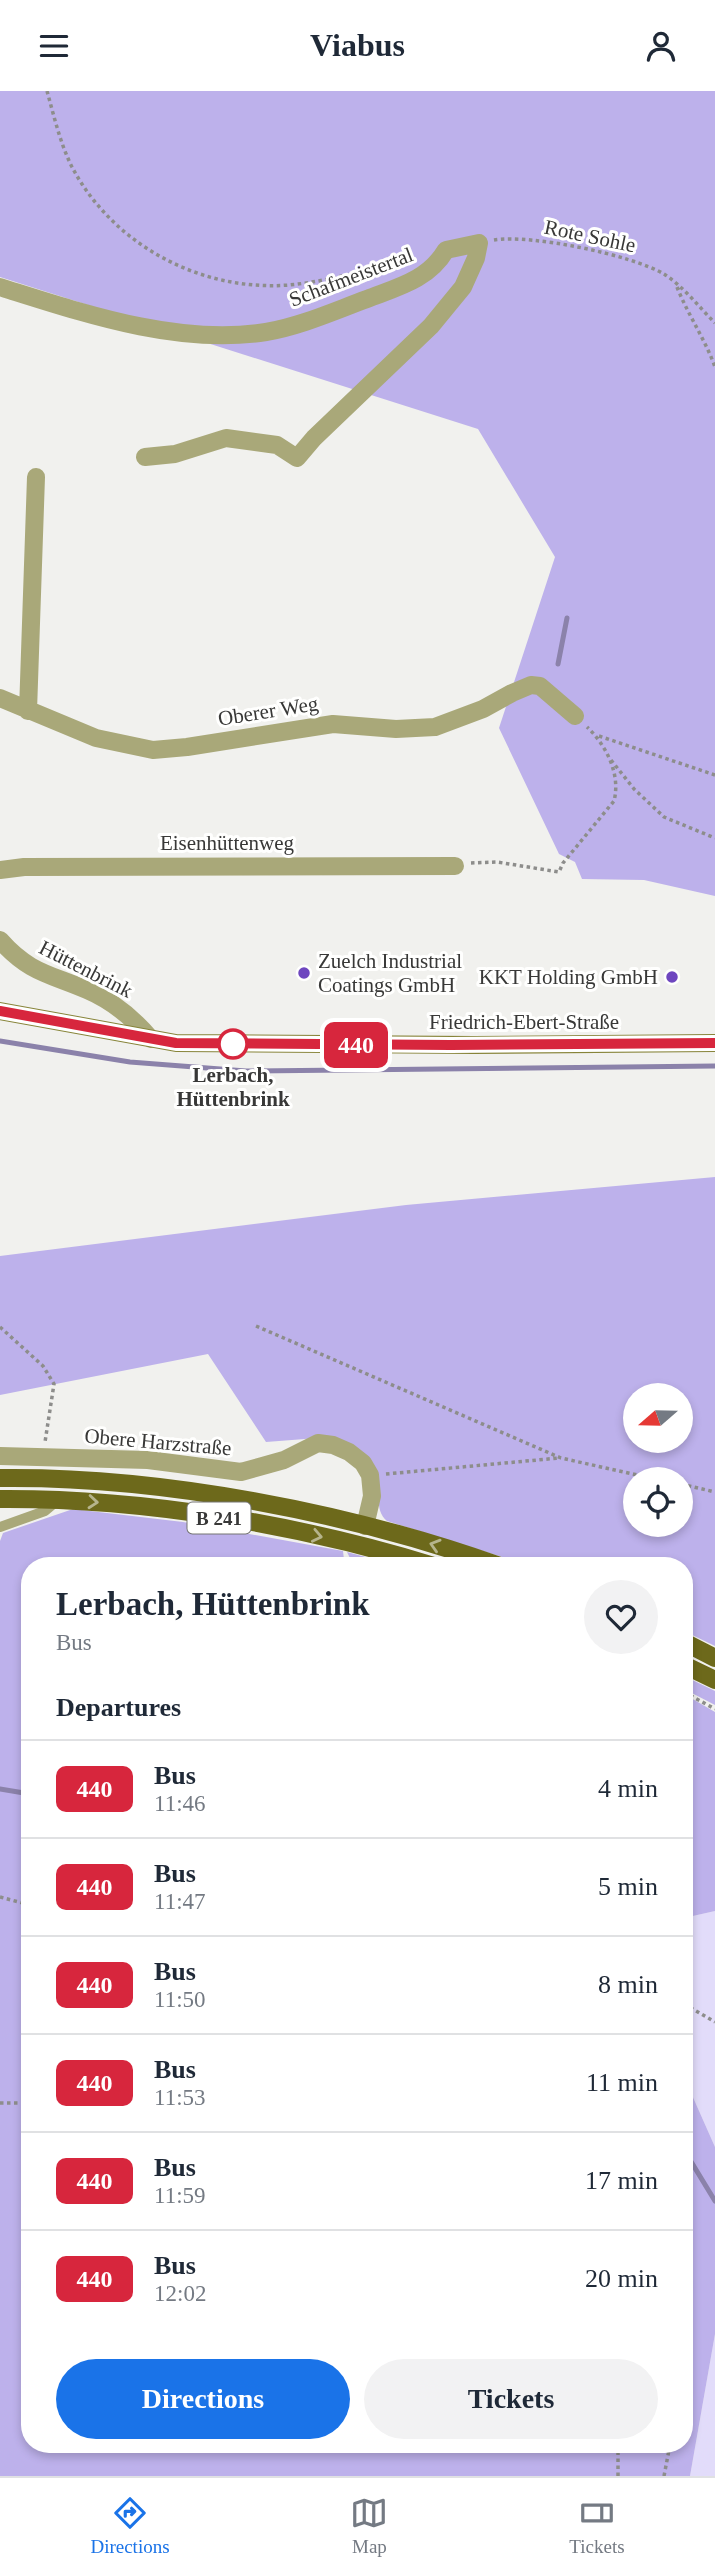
<!DOCTYPE html>
<html lang="en">
<head>
<meta charset="utf-8">
<style>
	:root { --surface:#fff; --page:#f2f2f3; --text:#1f2937; --muted:#747a83; --line:#e0e1e3; --accent:#1a73e8 }
	body { margin:0; font-family:"Times New Roman",serif; background:var(--page); color:var(--text); height:100vh; display:flex; flex-direction:column; font-size:26px; white-space:nowrap }
	* { box-sizing:border-box; margin:0 }
	p { font-size:23px; color:var(--muted) }
	.icon { flex:none; width:38px; height:38px; fill:none; stroke:currentColor; stroke-width:2; stroke-linecap:round; stroke-linejoin:round }
	.map { position:relative; flex:1; overflow:hidden }
	.side { position:absolute; left:21px; top:1466px; width:672px; height:896px; display:flex; flex-direction:column; background:var(--surface); border-radius:28px; box-shadow:0 4px 10px #0003 }
	.side>* { flex:none }
	.badge { padding:0 14px; border-radius:10px; font-size:24px; line-height:46px }
	.needle { width:46px; rotate:250deg }
	.buttons { position:absolute; left:623px; top:1292px; display:grid; gap:14px }
	.buttons a { display:grid; place-items:center; width:70px; height:70px; border-radius:50%; background:var(--surface); box-shadow:0 4px 10px #0003; font-size:35px }
	.map>.badge { position:absolute; translate:-50% -50%; box-shadow:0 0 0 4px #fff }
	h2 { padding:0 35px; font-size:26px; line-height:63px }
	.round { display:grid; place-items:center; flex:none; width:74px; height:74px; border-radius:37px; background:var(--page) }
	.head { display:flex; align-items:center; justify-content:space-between; height:119px; padding:0 35px }
	h1 { font-size:33px; font-weight:600; line-height:52px }
	.button { display:flex; gap:14px; margin-top:auto; padding:14px 35px }
	.button a { flex:1; height:80px; border-radius:42px; background:var(--accent); color:#fff; font-size:28px; font-weight:600; line-height:80px; text-align:center }
	.button a+a { background:var(--page); color:var(--text) }
	ul { padding:0; list-style:none }
	li { display:flex; align-items:center; gap:21px; height:98px; padding:0 35px; border-top:2px solid var(--line) }
	li div { flex:1 }
	li b { display:block; font-size:26px }
	li em { font-style:normal }
	li .badge { min-width:77px; font-weight:700; text-align:center }
	header { display:flex; justify-content:space-between; align-items:center; height:91px; padding:0 35px; background:var(--surface); font-size:32px; font-weight:600 }
	.tab-bar { display:flex; justify-content:space-around; align-items:center; height:98px; border-top:2px solid var(--line); background:var(--surface); font-size:19px; color:var(--muted) }
	.tab-bar a { display:grid; justify-items:center; gap:4px }
	.tab-bar .active { color:var(--accent) }
	.map>svg:first-child { display:block }
	.green { fill:#e2dcfa }
	.forest { fill:#bdb1eb; fill-rule:evenodd }
	.lines { fill:none; stroke-linecap:round; stroke-linejoin:round }
	.stream { stroke:#8b82aa; stroke-width:5 }
	.path { stroke:#8d8d8b; stroke-width:3.5; stroke-dasharray:3.5 3.5; stroke-linecap:butt }
	.lane { stroke:#a9a879; stroke-width:10 }
	.street { stroke:#a9a879; stroke-width:18 }
	.secondary { stroke:#878439; stroke-width:18 }
	.primary { stroke:#6d691b; stroke-width:18 }
	.oneway { stroke:#b6b48c }
	.line-casing { stroke:#fff; stroke-width:16 }
	.line { stroke:#d7263d; stroke-width:10 }
	.poi-dot { fill:#6e46bf; stroke:#fffffe; stroke-width:2.5 }
	.stop-dot { fill:#fff; stroke:#d7263d; stroke-width:3.5 }
	.labels { text-anchor:middle; dominant-baseline:central; stroke-width:6; stroke-linejoin:round; paint-order:stroke }
	.shield { fill:#fffffe; stroke:#747473; stroke-width:2 }
	.shield-label { font-size:19px; font-weight:bold; fill:#383837 }
	.street-label { font-size:21px; fill:#383837; stroke:#fffffe }
	.poi-label { font-size:21px; fill:#383837; stroke:#fffffe; text-anchor:start }
	.stop-label { font-size:21px; font-weight:bold; fill:#383837; stroke:#fffffe }
</style>
</head>
<body>
<header><svg class="icon" aria-label="menu" viewBox="0 0 24 24"><path d="M4 6h16M4 12h16M4 18h16"/></svg>Viabus<svg class="icon" aria-label="person" viewBox="0 0 24 24"><circle cx="12" cy="8" r="4"/><path d="M4 21q1-7 8-7t8 7"/></svg></header>
<div class="map">
<svg width="715" height="2385" viewBox="0 0 715 2385">
	<rect width="100%" height="100%" fill="#f1f1ee"/>
	<path class="green" d="M715 1820V2056L684 1986V1827Z
		M715 2243V2385H690Z"/>
	<path class="forest" d="M0 0H715V805L644 789 582 788 575 771 559 763 499 637 555 466 478 338 0 186Z
		M715 1086V1555L684 1540V1475H531L387 1430C376 1421 379 1406 379 1393L318 1347 266 1351 208 1263 0 1304V1165L406 1114ZM635 1304H681V1349H635ZM635 1388H681V1433H635Z
		M73 1418 183 1431 343 1460 344 1469 351 1475H30V2354H684V1986L715 2056V2243L690 2385H0V1450L3 1442Z
		M347 1461 399 1475H363L353 1473Z
		M684 1585 715 1600V1614L684 1598Z
		M684 1603 715 1621V1820L684 1827Z"/>
	<g class="lines">
		<path class="stream" d="M558 573 567 527
			M0 950 130 971 246 980 715 975
			M0 1698 30 1703
			M684 2059 715 2110"/>
		<path class="path" d="M47 0C54 25 60 52 72 76 113 154 201 201 289 194 332 190 372 177 414 167
			M494 149C531 143 632 164 664 183 683 195 699 216 715 232
			M677 196C688 224 705 248 715 276
			M599 645 715 684
			M611 669 634 698 664 726 715 747
			M471 772 497 771 559 781 563 772 614 710C621 683 606 654 587 636
			M256 1235 561 1367 655 1388
			M0 1236 43 1275 54 1293 45 1351
			M386 1383 559 1367
			M681 1393 715 1401
			M684 1601 715 1618
			M0 1806 30 1814
			M684 1913 715 1931
			M0 2012H30
			M684 2164 687 2214 684 2256
			M618 2385V2354
			M664 2385 670 2354"/>
		<path class="lane" d="M0 1436 45 1420 57 1410"/>
		<path class="street" d="M0 196C83 222 178 255 266 241 301 235 334 220 367 208 398 196 428 189 446 159L479 152 476 167 463 196 431 235 314 347 297 367 277 354 226 347 175 363 145 366
			M0 607 96 647 153 659 187 656 333 633 396 638 435 636 483 618 512 602 531 594 540 595 575 625
			M28 620 36 386
			M0 779 24 776 455 775
			M0 849C29 882 50 883 87 899 113 910 133 927 151 948
			M0 1365 148 1369 241 1381 284 1369 318 1352 333 1354 349 1361 363 1372 370 1384 372 1405 365 1435"/>
		<path class="secondary" d="M0 920 176 952 474 954 715 952"/>
		<path class="primary" d="M0 1387C161 1385 348 1421 500 1475
			M0 1408C142 1407 298 1433 434 1475
			M684 1551 715 1567
			M684 1574 715 1589"/>
	</g>
	<defs><path id="oneway-chevron" d="M-2-3.5L2.5 0L-2 3.5" fill="none" stroke-width="1.6" stroke-linecap="round" stroke-linejoin="round" transform="scale(1.75)"/></defs>
	<g class="oneway">
		<use href="#oneway-chevron" transform="translate(93 1411) rotate(5)"/>
		<use href="#oneway-chevron" transform="translate(317 1445) rotate(12)"/>
		<use href="#oneway-chevron" transform="translate(435 1454) rotate(-163)"/>
	</g>
	<g class="lines">
		<defs>
			<path id="line" d="M0 920 176 952 451 954 715 952"/>
		</defs>
		<use href="#line" class="line-casing"/>
		<use href="#line" class="line"/>
	</g>
	<g class="poi-dot">
		<circle cx="304" cy="882" r="7"/>
		<circle cx="672" cy="886" r="7"/>
	</g>
	<circle class="stop-dot" cx="233" cy="953" r="14"/>
	<g class="labels">
		<rect class="shield" x="187.5" y="1411.5" width="63" height="31" rx="5"/>
		<g class="shield-label">
			<text x="219" y="1427">B 241</text>
		</g>
		<g class="street-label">
			<text transform="translate(590 145) rotate(12)">Rote Sohle</text>
			<text transform="translate(351 186) rotate(-21)">Schafmeistertal</text>
			<text transform="translate(268 620) rotate(-9)">Oberer Weg</text>
			<text x="227" y="752">Eisenhüttenweg</text>
			<text transform="translate(86 878) rotate(27)">Hüttenbrink</text>
			<text x="524" y="931">Friedrich-Ebert-Straße</text>
			<text transform="translate(158 1351) rotate(5)">Obere Harzstraße</text>
		</g>
		<g class="poi-label">
			<text x="318" y="870">Zuelch Industrial<tspan x="318" dy="24">Coatings GmbH</tspan></text>
			<text x="658" y="886" text-anchor="end">KKT Holding GmbH</text>
		</g>
		<g class="stop-label">
			<text x="233" y="984">Lerbach,<tspan x="233" dy="24">Hüttenbrink</tspan></text>
		</g>
	</g>
</svg>
<div class="buttons">
<a><svg class="needle" viewBox="-14 -14 28 28"><path d="M0-13l5 13h-10z" fill="#e53935"/><path d="M0 13l5-13h-10z" fill="#747a83"/></svg></a>
<a><svg class="icon" aria-label="locate" viewBox="0 0 24 24"><circle cx="12" cy="12" r="6"/><path d="M12 2v4M12 18v4M2 12h4M18 12h4"/></svg></a>
</div>
<b class="badge" style="left:356px;top:954px;background:#d7263d;color:#fff">440</b>
<section class="side">
<div class="head"><div><h1>Lerbach, Hüttenbrink</h1><p>Bus</p></div><a class="round"><svg class="icon" aria-label="heart" viewBox="0 0 24 24"><path d="M12 20l-8-8c-3-5 5-10 8-4 3-6 11-1 8 4z"/></svg></a></div>
<h2>Departures</h2>
<ul>
<li><span class="badge" style="background:#d7263d;color:#fff">440</span><div><b>Bus</b><p>11:46</p></div><em>4 min</em></li>
<li><span class="badge" style="background:#d7263d;color:#fff">440</span><div><b>Bus</b><p>11:47</p></div><em>5 min</em></li>
<li><span class="badge" style="background:#d7263d;color:#fff">440</span><div><b>Bus</b><p>11:50</p></div><em>8 min</em></li>
<li><span class="badge" style="background:#d7263d;color:#fff">440</span><div><b>Bus</b><p>11:53</p></div><em>11 min</em></li>
<li><span class="badge" style="background:#d7263d;color:#fff">440</span><div><b>Bus</b><p>11:59</p></div><em>17 min</em></li>
<li><span class="badge" style="background:#d7263d;color:#fff">440</span><div><b>Bus</b><p>12:02</p></div><em>20 min</em></li>
</ul>
<div class="button"><a>Directions</a><a>Tickets</a></div>
</section>
</div>
<nav class="tab-bar">
<a class="active"><svg class="icon" aria-label="directions" viewBox="0 0 24 24"><path d="M12 3l9 9-9 9-9-9zM9 14v-3h6M13 9l2 2-2 2"/></svg>Directions</a>
<a><svg class="icon" aria-label="map" viewBox="0 0 24 24"><path d="M3 6l6-2 6 2 6-2v14l-6 2-6-2-6 2zM9 4v14M15 6v14"/></svg>Map</a>
<a><svg class="icon" aria-label="tickets" viewBox="0 0 24 24"><path d="M3 7h18v10H3zM15 7v10"/></svg>Tickets</a>
</nav>
</body>
</html>
